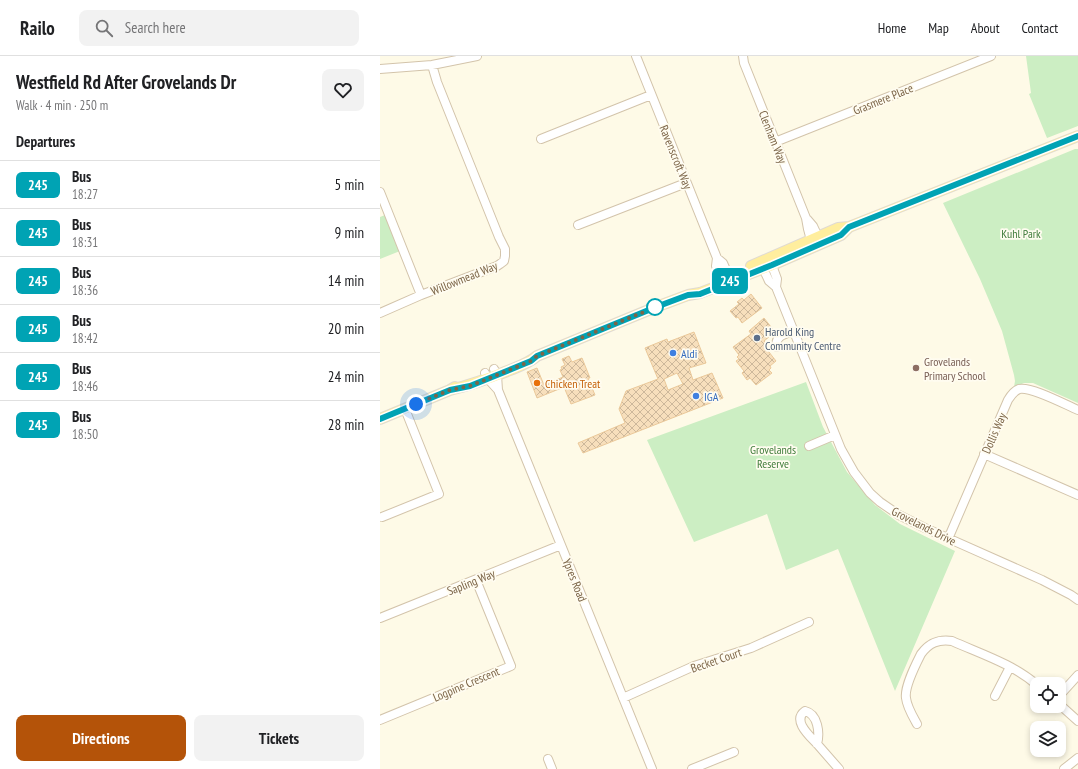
<!DOCTYPE html>
<html lang="en">
<head>
<meta charset="utf-8">
<style>
	:root { --surface:#fff; --page:#f2f2f2; --text:#202124; --muted:#757577; --line:#e0e0e0; --accent:#b45309 }
	body { margin:0; font-family:"PT Sans Narrow",sans-serif; background:var(--page); color:var(--text); height:100vh; display:flex; flex-direction:column; font-size:15px; white-space:nowrap }
	* { box-sizing:border-box; margin:0 }
	p { font-size:13px; color:var(--muted) }
	.icon { flex:none; width:22px; height:22px; fill:none; stroke:currentColor; stroke-width:2; stroke-linecap:round; stroke-linejoin:round }
	.map { position:relative; flex:1; overflow:hidden }
	.panel { display:flex; flex-direction:column; background:var(--surface); width:380px }
	.panel>* { flex:none }
	.badge { padding:0 8px; border-radius:6px; font-size:14px; line-height:26px }
	.controls { position:absolute; left:650px; top:621px; display:grid; gap:8px }
	.controls a { display:grid; place-items:center; width:36px; height:36px; border-radius:8px; background:var(--surface); box-shadow:0 2px 6px #0003; font-size:20px }
	.you { position:absolute; width:20px; height:20px; margin:-10px; border:3px solid #fff; border-radius:50%; background:#1a73e8; box-shadow:0 0 0 6px #1a73e833 }
	.map>.badge { position:absolute; translate:-50% -50%; box-shadow:0 0 0 2px #fff }
	h2 { padding:0 16px; font-size:15px; line-height:36px }
	.round { display:grid; place-items:center; flex:none; width:42px; height:42px; border-radius:8px; background:var(--page) }
	.summary { display:flex; align-items:center; justify-content:space-between; height:68px; padding:0 16px }
	h1 { font-size:19px; font-weight:800; line-height:30px }
	.button { display:flex; gap:8px; margin-top:auto; padding:8px 16px }
	.button a { flex:1; height:46px; border-radius:8px; background:var(--accent); color:#fff; font-size:16px; font-weight:800; line-height:46px; text-align:center }
	.button a+a { background:var(--page); color:var(--text) }
	ul { padding:0; list-style:none }
	li { display:flex; align-items:center; gap:12px; height:48px; padding:0 16px; border-top:1px solid var(--line) }
	li div { flex:1 }
	li b { display:block; font-size:15px }
	li em { font-style:normal }
	li .badge { min-width:44px; font-weight:700; text-align:center }
	header { display:flex; align-items:center; gap:24px; box-sizing:border-box; height:56px; padding:0 20px; background:var(--surface); border-bottom:1px solid var(--line) }
	header strong { font-size:19px }
	nav { display:flex; gap:22px; margin-inline-start:auto; font-size:14px }
	.search { width:280px; height:36px; background:var(--page); display:flex; align-items:center; gap:10px; box-sizing:border-box; padding:0 14px; border-radius:8px; color:var(--muted); font-size:15px }
	main { display:flex; flex:1; min-height:0 }
	.map>svg:first-child { display:block }
	.park { fill:#cceec3 }
	.building { fill:url(#building-cross-hatch); stroke:#ebc99a; fill-rule:evenodd }
	.lines { fill:none; stroke-linecap:round; stroke-linejoin:round }
	.minor-casing { stroke:#d3c4ab; stroke-width:10 }
	.major-casing { stroke:#e0dad3; stroke-width:12 }
	.minor { stroke:#fff; stroke-width:8 }
	.major { stroke:#ffee9e; stroke-width:10 }
	.line-casing { stroke:#fff; stroke-width:9 }
	.line { stroke:#00a3b4; stroke-width:6 }
	.walk { stroke:#7c6548; stroke-width:4; stroke-dasharray:0 7.2 }
	.stop-dot { fill:#fff; stroke:#00a3b4; stroke-width:2 }
	.service-dot { fill:#5c6f8a; stroke:#fffcf0; stroke-width:1.5 }
	.shop-dot { fill:#3f7fe0; stroke:#fffcf0; stroke-width:1.5 }
	.education-dot { fill:#8d6e63; stroke:#fffcf0; stroke-width:1.5 }
	.food-dot { fill:#e8710a; stroke:#fffcf0; stroke-width:1.5 }
	.labels { text-anchor:middle; dominant-baseline:central; stroke-width:3.5; stroke-linejoin:round; paint-order:stroke }
	.street-label { font-size:12px; fill:#7c6548; stroke:#fffcf0 }
	.park-label { font-size:12px; fill:#417d3c; stroke:#fffcf0 }
	.service-label { font-size:12px; fill:#4e5e75; stroke:#fffcf0; text-anchor:start }
	.shop-label { font-size:12px; fill:#366cbe; stroke:#fffcf0; text-anchor:start }
	.education-label { font-size:12px; fill:#785e54; stroke:#fffcf0; text-anchor:start }
	.food-label { font-size:12px; fill:#c56008; stroke:#fffcf0; text-anchor:start }
</style>
</head>
<body>
<header>
<strong>Railo</strong>
<div class="search"><svg class="icon" aria-label="search" viewBox="0 0 24 24"><circle cx="10" cy="10" r="6"/><path d="M15 15l6 6"/></svg>Search here</div>
<nav><a>Home</a><a>Map</a><a>About</a><a>Contact</a></nav>
</header>
<main>
<section class="panel">
<div class="summary"><div><h1>Westfield Rd After Grovelands Dr</h1><p>Walk · 4 min · 250 m</p></div><a class="round"><svg class="icon" aria-label="heart" viewBox="0 0 24 24"><path d="M12 20l-8-8c-3-5 5-10 8-4 3-6 11-1 8 4z"/></svg></a></div>
<h2>Departures</h2>
<ul>
<li><span class="badge" style="background:#00a3b4;color:#fff">245</span><div><b>Bus</b><p>18:27</p></div><em>5 min</em></li>
<li><span class="badge" style="background:#00a3b4;color:#fff">245</span><div><b>Bus</b><p>18:31</p></div><em>9 min</em></li>
<li><span class="badge" style="background:#00a3b4;color:#fff">245</span><div><b>Bus</b><p>18:36</p></div><em>14 min</em></li>
<li><span class="badge" style="background:#00a3b4;color:#fff">245</span><div><b>Bus</b><p>18:42</p></div><em>20 min</em></li>
<li><span class="badge" style="background:#00a3b4;color:#fff">245</span><div><b>Bus</b><p>18:46</p></div><em>24 min</em></li>
<li><span class="badge" style="background:#00a3b4;color:#fff">245</span><div><b>Bus</b><p>18:50</p></div><em>28 min</em></li>
</ul>
<div class="button"><a>Directions</a><a>Tickets</a></div>
</section>
<div class="map">
<svg width="698" height="713" viewBox="0 0 698 713">
	<defs>
		<pattern id="building-cross-hatch" width="8" height="8" patternUnits="userSpaceOnUse"><rect width="8" height="8" fill="#f7dfbc"/><path d="M0 0l8 8M0 8l8-8" fill="none" stroke="#cdb89b"/></pattern>
	</defs>
	<rect width="100%" height="100%" fill="#fefae7"/>
	<path class="park" d="M646 0H698V70L667 82 649 38 651 37Z
		M695 93H698V347L653 327H644L634 331 635 325 634 319 622 275 600 223 563 147Z
		M5 159 20 195 0 203V161Z
		M426 326 443 371 467 416 495 449 520 468 575 495 515 635 458 493 406 514 387 458 314 486 267 384Z"/>
	<path class="building" d="M371 238 382 252 362 267 358 261 356 262 350 255 359 248 357 246 362 242 364 244Z
		M384 262 395 276 384 285 388 289 385 291 396 305 390 310 391 312 389 314 392 317 376 329 370 322 367 324 362 317 364 315 356 305 359 303 357 301 359 299 353 291 371 278 369 275Z
		M314 276 326 307 309 312 313 324 332 317 343 342 203 397 198 387 245 367 239 353 246 335 278 323 265 292 287 283 288 286ZM297 317 303 328 288 334 284 323Z
		M189 300 192 306 202 302 210 322H208L215 339 191 348 184 331 157 342 147 316 157 312 164 329 183 321 180 314 182 313 181 311 185 309 182 303Z"/>
	<g class="lines">
		<defs>
			<path id="minor" d="M256 0 337 202 336 210 343 228
				M363 0 364 7 426 162 428 173 432 188
				M0 13 52 9 97 0
				M161 83 271 39
				M395 86 611 0
				M0 136 41 239 117 210 120 208 124 205 125 200V193L119 181 57 26 52 9
				M427 163 433 170 440 185
				M198 169 306 127
				M337 202 343 207 351 225
				M390 204 397 223 396 231
				M381 208 389 225 396 231 461 393 474 416 490 437 500 446 519 459 545 472 662 524 691 539 698 544
				M0 257 41 239
				M397 291C394 280 405 278 414 275
				M114 313 117 319 118 334 272 713
				M105 317 108 323 118 334
				M429 390 455 379
				M604 398 698 439
				M2 461 59 438 25 353
				M568 483 628 344C631 339 634 335 639 333 651 330 686 349 698 354
				M0 562 181 489
				M615 640 630 611
				M679 640 698 619
				M243 642 314 610 371 592 429 566
				M679 648 698 665
				M0 664 131 610 96 524
				M537 668C532 659 527 651 526 642 524 631 536 608 541 598 549 587 558 583 572 585 601 598 633 608 657 629
				M437 688C440 677 438 658 425 655 411 665 432 682 438 689 445 697 452 705 459 713
				M168 703 172 713
				M312 713 354 696
				M684 713 698 702"/>
			<path id="major" d="M371 210 458 172 469 171 698 80
				M70 334C91 329 110 322 130 314 140 310 149 307 157 300L276 251 308 239 320 237 392 209 461 179 469 171
				M0 363 70 334 75 331"/>
		</defs>
		<use href="#minor" class="minor-casing"/>
		<use href="#major" class="major-casing"/>
		<use href="#minor" class="minor"/>
		<use href="#major" class="major"/>
	</g>
	<g class="lines">
		<defs>
			<path id="line" d="M0 363 70 334 90 330 117 319 151 305 157 300 276 251 308 239 320 238 392 209 461 179 469 171 698 80"/>
		</defs>
		<use href="#line" class="line-casing"/>
		<use href="#line" class="line"/>
		<path class="walk" d="M36 348 70 334 90 330 117 319 151 305 157 300 276 251H275"/>
	</g>
	<circle class="stop-dot" cx="275" cy="251" r="8"/>
	<circle class="service-dot" cx="377" cy="282" r="4"/>
	<g class="shop-dot">
		<circle cx="293" cy="297" r="4"/>
		<circle cx="316" cy="340" r="4"/>
	</g>
	<circle class="education-dot" cx="536" cy="312" r="4"/>
	<circle class="food-dot" cx="157" cy="327" r="4"/>
	<g class="labels">
		<g class="street-label">
			<text transform="translate(503 43) rotate(-22)">Grasmere Place</text>
			<text transform="translate(393 81) rotate(68)">Clenham Way</text>
			<text transform="translate(296 101) rotate(68)">Ravenscroft Way</text>
			<text transform="translate(84 222) rotate(-22)">Willowmead Way</text>
			<text transform="translate(614 377) rotate(-66)">Dollis Way</text>
			<text transform="translate(544 470) rotate(27)">Grovelands Drive</text>
			<text transform="translate(195 524) rotate(68)">Ypres Road</text>
			<text transform="translate(91 526) rotate(-22)">Sapling Way</text>
			<text transform="translate(336 604) rotate(-19)">Becket Court</text>
			<text transform="translate(86 628) rotate(-23)">Logpine Crescent</text>
		</g>
		<g class="park-label">
			<text x="641" y="177">Kuhl Park</text>
			<text x="393" y="393">Grovelands<tspan x="393" dy="14">Reserve</tspan></text>
		</g>
		<g class="service-label">
			<text x="385" y="275">Harold King<tspan x="385" dy="14">Community Centre</tspan></text>
		</g>
		<g class="shop-label">
			<text x="301" y="297">Aldi</text>
			<text x="324" y="340">IGA</text>
		</g>
		<g class="education-label">
			<text x="544" y="305">Grovelands<tspan x="544" dy="14">Primary School</tspan></text>
		</g>
		<g class="food-label">
			<text x="165" y="327">Chicken Treat</text>
		</g>
	</g>
</svg>
<div class="controls">
<a><svg class="icon" aria-label="locate" viewBox="0 0 24 24"><circle cx="12" cy="12" r="6"/><path d="M12 2v4M12 18v4M2 12h4M18 12h4"/></svg></a>
<a><svg class="icon" aria-label="layers" viewBox="0 0 24 24"><path d="M12 4l9 5-9 5-9-5zM3 14l9 5 9-5"/></svg></a>
</div>
<div class="you" style="left:36px;top:348px"></div>
<b class="badge" style="left:350px;top:225px;background:#00a3b4;color:#fff">245</b>
</div>
</main>
</body>
</html>
